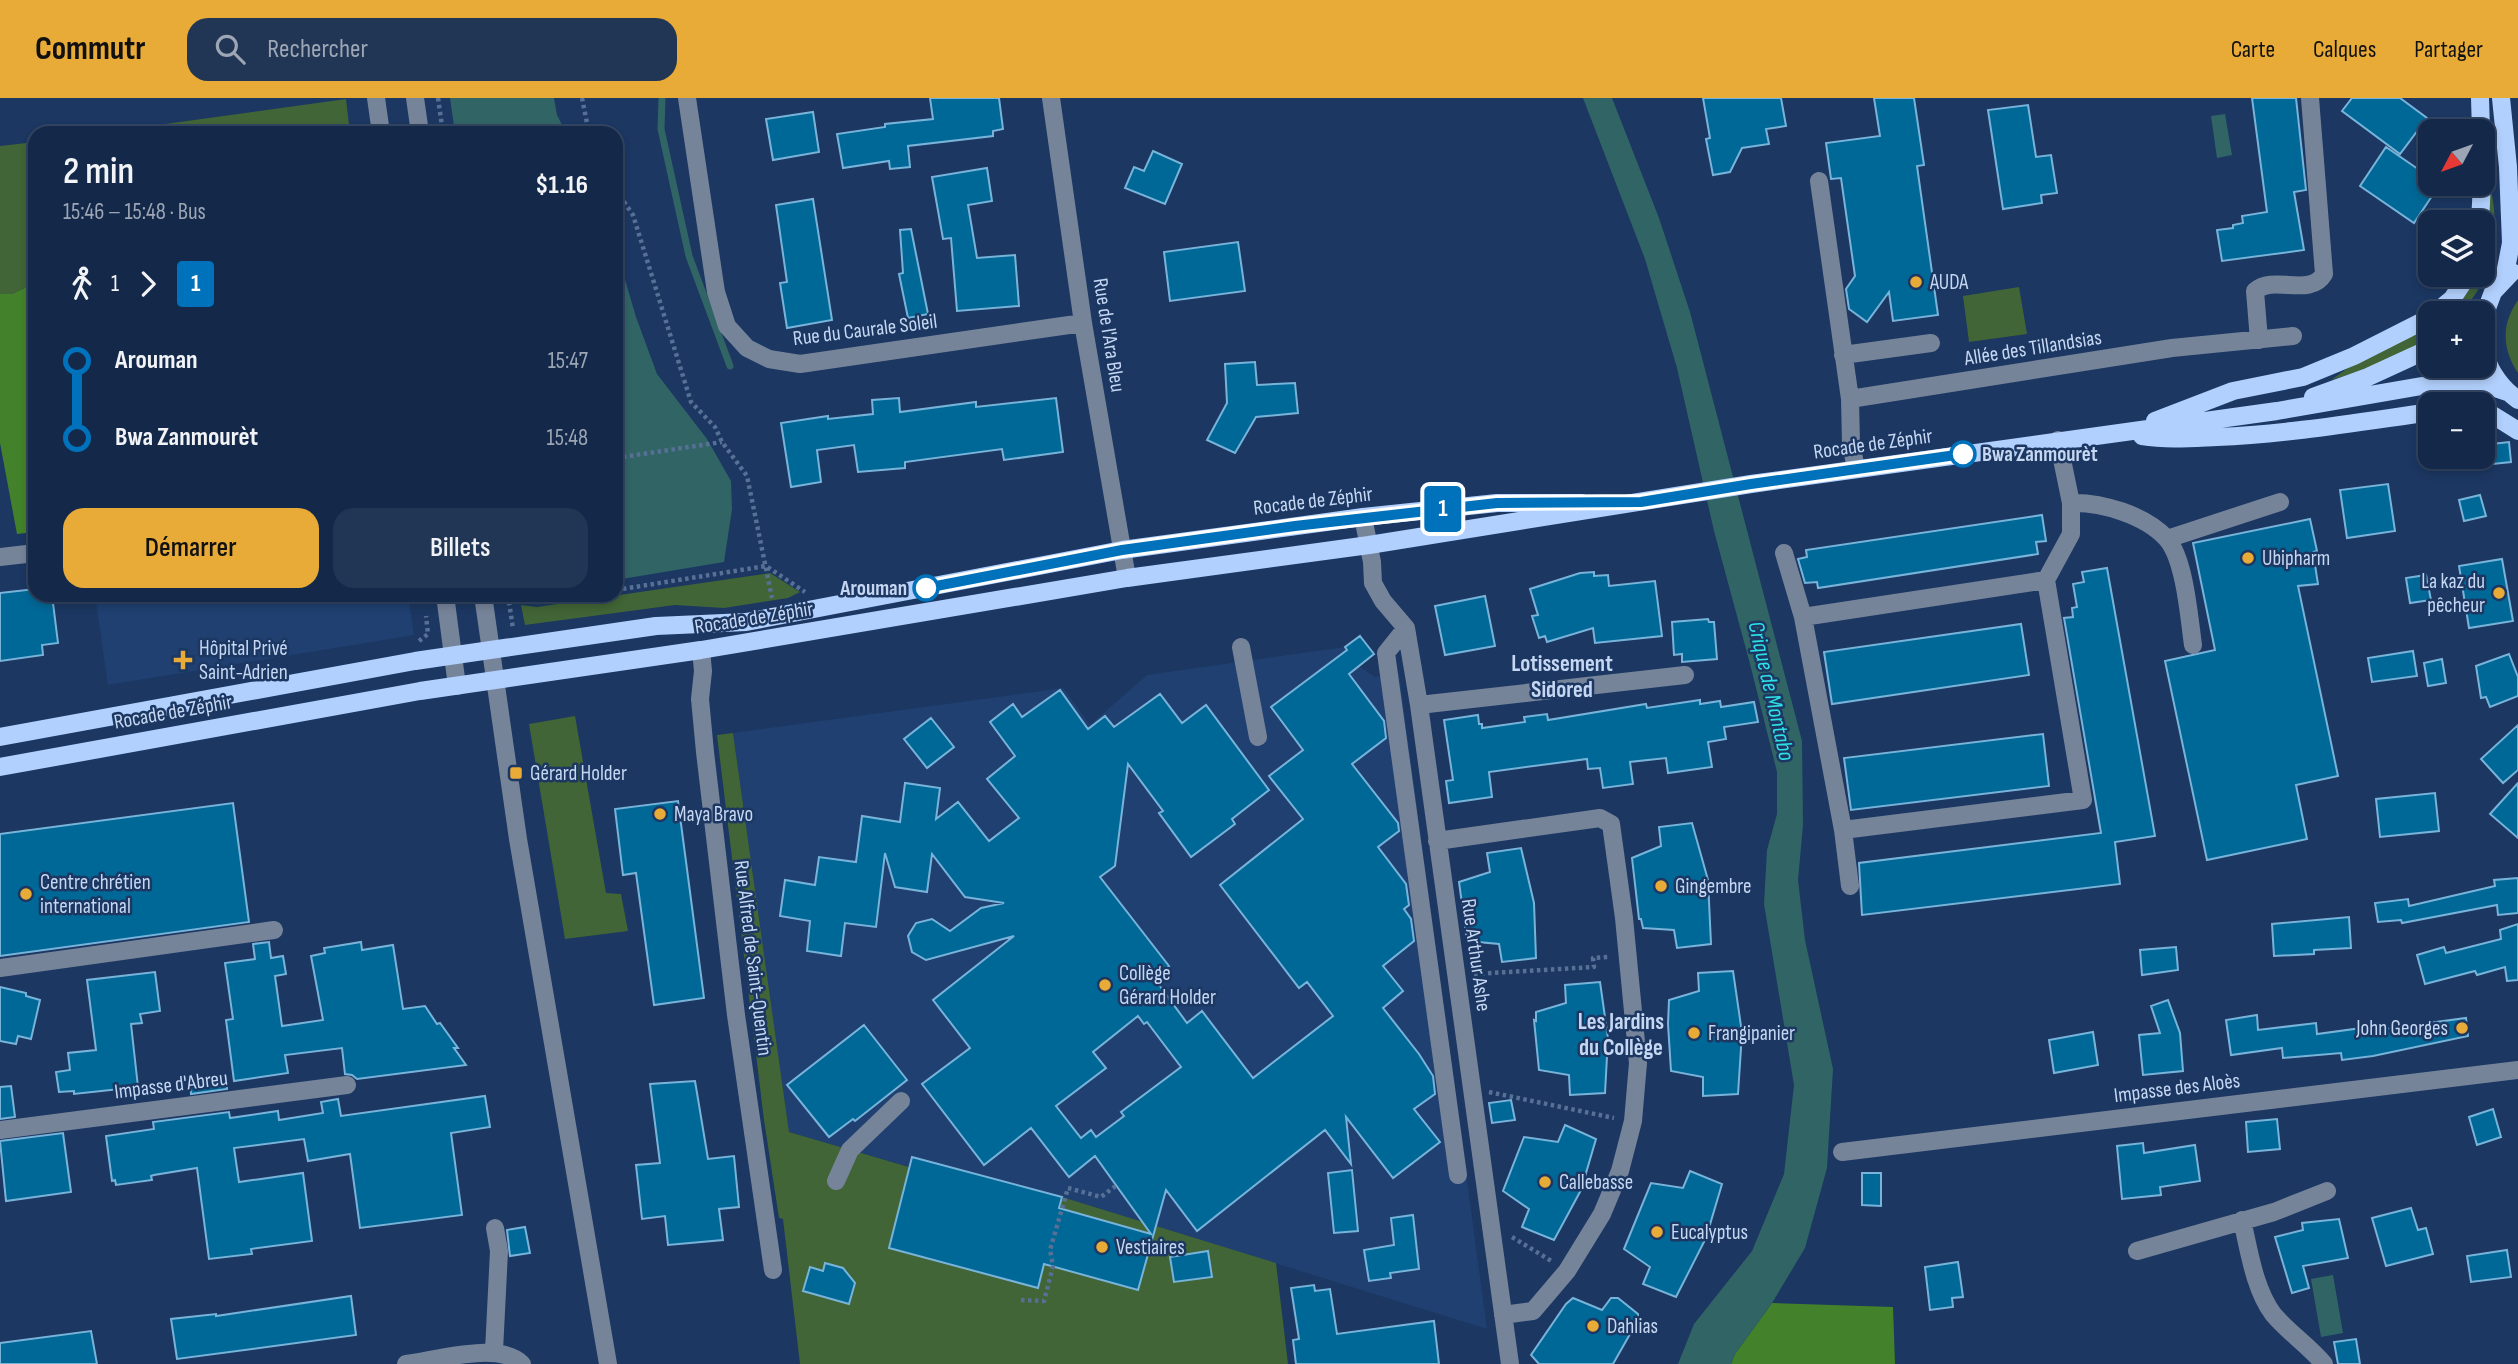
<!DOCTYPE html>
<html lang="fr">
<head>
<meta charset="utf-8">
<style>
	:root { --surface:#14294a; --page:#213554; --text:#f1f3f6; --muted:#9da6b5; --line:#334562; --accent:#e9ab38 }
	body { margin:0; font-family:"Sofia Sans Condensed",sans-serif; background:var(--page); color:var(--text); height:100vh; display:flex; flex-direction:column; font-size:26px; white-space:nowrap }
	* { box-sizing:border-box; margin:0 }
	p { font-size:23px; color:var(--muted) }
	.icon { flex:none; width:38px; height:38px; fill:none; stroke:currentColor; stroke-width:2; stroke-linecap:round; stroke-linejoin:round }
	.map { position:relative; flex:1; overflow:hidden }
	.panel { position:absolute; left:28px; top:28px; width:595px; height:476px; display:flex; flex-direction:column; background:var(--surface); border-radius:21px; box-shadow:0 4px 10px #0003,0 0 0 2px var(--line) }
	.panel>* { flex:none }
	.badge { padding:0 14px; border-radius:5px; font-size:24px; line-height:46px }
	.needle { width:46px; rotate:229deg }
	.tools { position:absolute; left:2418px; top:21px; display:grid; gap:14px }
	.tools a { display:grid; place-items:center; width:77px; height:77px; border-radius:14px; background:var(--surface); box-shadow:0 4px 10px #0003,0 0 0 2px var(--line); font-size:35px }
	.map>.badge { position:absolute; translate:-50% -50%; box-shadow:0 0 0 4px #fff }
	.legs { display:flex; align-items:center; gap:10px; height:77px; padding:0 35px; font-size:23px }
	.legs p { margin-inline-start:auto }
	.head { display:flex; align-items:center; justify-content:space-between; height:119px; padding:0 35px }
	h1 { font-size:38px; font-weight:600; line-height:52px }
	.button { display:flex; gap:14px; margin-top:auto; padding:14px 35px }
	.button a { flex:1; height:80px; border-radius:21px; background:var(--accent); color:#111; font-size:28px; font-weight:600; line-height:80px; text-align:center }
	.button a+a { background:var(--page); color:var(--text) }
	ul { padding:0 35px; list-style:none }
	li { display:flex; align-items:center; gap:24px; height:77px; font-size:26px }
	li i { display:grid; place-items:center; width:10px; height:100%; margin:0 9px; background:currentColor }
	li i::after { content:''; width:18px; height:18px; margin:-9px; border:5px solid; border-radius:50%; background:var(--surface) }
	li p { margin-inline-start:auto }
	li:first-child i { background:linear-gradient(#0000 50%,currentColor 0) }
	li:last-child i { background:linear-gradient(currentColor 50%,#0000 0) }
	header { display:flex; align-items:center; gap:42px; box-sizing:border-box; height:98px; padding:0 35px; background:var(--accent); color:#111 }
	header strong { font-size:33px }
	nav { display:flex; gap:38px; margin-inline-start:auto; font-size:24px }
	.search { width:490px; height:63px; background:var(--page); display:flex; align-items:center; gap:18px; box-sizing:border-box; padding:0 24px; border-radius:21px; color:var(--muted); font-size:26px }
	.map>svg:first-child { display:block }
	.built { fill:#1f4071 }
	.green { fill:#416536 }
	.forest { fill:#43822b }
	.water { fill:#316465 }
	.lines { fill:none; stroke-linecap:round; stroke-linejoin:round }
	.stream { stroke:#316465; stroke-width:7 }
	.building { fill:#006897; stroke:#78b3da; stroke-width:2; fill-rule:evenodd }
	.path { stroke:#577095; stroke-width:4.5; stroke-dasharray:3.5 3.5; stroke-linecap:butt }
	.minor { stroke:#76849a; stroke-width:18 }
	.major { stroke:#b2d0fd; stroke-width:18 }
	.line-1-casing { stroke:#fff; stroke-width:16 }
	.line-1 { stroke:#0072bc; stroke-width:10 }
	.poi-dot { fill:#e9ab38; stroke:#1b3762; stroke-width:2.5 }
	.stop-1-dot { fill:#fff; stroke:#0072bc; stroke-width:3.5 }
	.labels { text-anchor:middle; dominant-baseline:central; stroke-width:5; stroke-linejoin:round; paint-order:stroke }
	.poi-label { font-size:21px; fill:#c5d7f2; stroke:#1b3762; text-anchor:start }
	.street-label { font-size:21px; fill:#c5d7f2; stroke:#1b3762 }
	.stop-label { font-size:21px; font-weight:bold; fill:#c5d7f2; stroke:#1b3762; text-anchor:start }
	.neighbourhood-label { font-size:23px; font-weight:bold; fill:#c5d7f2; stroke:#1b3762 }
	.water-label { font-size:23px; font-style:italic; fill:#2ee0e6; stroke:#1b3762 }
</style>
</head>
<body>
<header>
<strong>Commutr</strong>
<div class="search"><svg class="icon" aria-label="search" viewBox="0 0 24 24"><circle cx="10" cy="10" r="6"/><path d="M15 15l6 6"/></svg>Rechercher</div>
<nav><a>Carte</a><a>Calques</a><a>Partager</a></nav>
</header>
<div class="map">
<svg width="2518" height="1266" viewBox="0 0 2518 1266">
	<rect width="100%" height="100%" fill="#1b3762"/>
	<path class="built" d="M95 497H408L414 537 108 587Z
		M1345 549 1359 568 1375 579 1399 575 1487 1231 1062 1099 912 1059 910 1069 789 1034 733 635 1063 590 1090 627 1147 577Z"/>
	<path class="green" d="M346 1 350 35H100Z
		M35 44V185L12 196H0V48Z
		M2491 91C2500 140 2496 177 2460 215H2450L2466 196 2476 177H2483V154Z
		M2019 189 2027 236 1969 244 1963 198Z
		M2518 202V275C2502 251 2501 226 2518 202Z
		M2431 229V238C2400 258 2366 272 2331 282L2348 270Z
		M770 475 800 494 788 500 724 510 675 507 525 527 521 507 537 509Z
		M575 618 606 795 621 796 628 833 565 841 529 626Z
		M733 635 789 1034 909 1069 912 1059 1062 1099 1276 1165 1288 1266H800L783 1121 779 1120 764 1022 717 637Z"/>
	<path class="forest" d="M35 185V434L17 436 0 345V196H12Z
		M1772 1205 1893 1209 1895 1266H1731L1735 1256Z"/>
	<path class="water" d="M450 0H554L557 17 566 35H455Z
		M1583 0H1612L1659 120 1690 214 1802 643 1803 727 1798 782 1805 842 1833 971 1827 1070 1805 1150 1772 1205 1735 1256 1731 1266H1678L1694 1226 1752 1153 1784 1076 1794 987 1764 806 1767 752 1777 716V674L1750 566 1714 433 1677 270 1645 161Z
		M2225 16 2232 57 2217 60 2211 18Z
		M616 151 636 219 657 276 707 341 731 383 732 411 724 464 616 482Z
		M2333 1177 2343 1235 2321 1239 2311 1181Z"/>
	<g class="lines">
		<path class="stream" d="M662 0 661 31 689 158 730 268"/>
	</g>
	<path class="building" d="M930 0H999L1003 31 993 33V38L908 48 910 69 890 71 889 63 843 70 837 36 885 29V26L933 21Z
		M1703 0H1781L1786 28 1766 31 1769 46 1742 50 1730 74 1713 77 1706 41 1710 40Z
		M1874 0H1914L1924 67 1917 68 1938 217 1893 223 1889 194 1867 224 1849 211 1846 191 1855 178 1841 80 1831 81 1826 45 1880 38Z
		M2252 0H2296L2306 92 2294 94 2304 152 2222 163 2217 132 2233 130V127L2243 125 2242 118 2267 114Z
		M2352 0H2400L2427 20 2400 56 2342 13Z
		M2028 7 2036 59 2051 57 2057 95 2041 97 2042 105 2003 111 1988 12Z
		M813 14 819 54 773 62 766 21Z
		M2386 49 2431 80V86H2440L2414 125 2360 88Z
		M1153 53 1182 66 1165 106 1125 90 1134 69 1144 73Z
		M987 70 992 103 968 107 977 160 1015 157 1019 208 957 213 951 140 943 141 932 79Z
		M813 101 832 222 787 230 780 185 787 184 776 107Z
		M911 131 928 216 908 220 899 176 903 175 900 132Z
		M1238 144 1245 193 1170 203 1164 154Z
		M1255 264 1257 287 1295 285 1298 315 1256 319 1235 355 1207 342 1227 305 1225 266Z
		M899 300 900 314 976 304V309L1056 300 1063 354 1004 362 1002 351 905 364V370L858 374 854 347 817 352 821 384 791 389 781 325 828 318V321L873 316 872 302Z
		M2509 344 2511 364 2483 367V347Z
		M2388 386 2395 433 2347 440 2340 392Z
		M2480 397 2486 418 2464 423 2459 402Z
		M2042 417 2046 443 2036 444 2038 456 1818 490 1817 484 1805 485 1798 461 1807 459 1806 452Z
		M2310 421 2317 453 2313 454 2318 486 2298 488 2338 678 2296 687 2307 741 2207 762 2165 563 2215 552 2193 445Z
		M2502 461 2513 523 2469 530 2459 468Z
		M2107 470 2155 738 2115 744 2120 786 1862 817 1859 765 2101 735 2064 520 2073 519 2072 510 2077 509 2073 486 2084 484 2082 474Z
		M1594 474V478L1608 477 1609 488 1655 483 1662 538 1595 545 1593 530 1547 544 1545 538 1539 540 1532 518 1538 517 1530 491 1580 475Z
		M2426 477 2431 502 2410 505 2406 480Z
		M35 491V497H52L58 545 42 547 43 557 0 563V495Z
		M1485 498 1495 548 1445 557 1435 508Z
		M1708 521 1709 524H1714L1717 561 1682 564V556L1674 557 1672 524Z
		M2021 526 2029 577 1832 606 1824 554Z
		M1360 538 1374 556 1349 576 1384 623 1386 640 1352 666 1398 725 1399 733 1378 749 1406 786 1409 807 1404 811 1411 821 1414 843 1383 868 1403 893 1383 910 1419 956 1433 978 1435 996 1414 1011 1440 1044 1393 1080 1346 1019 1351 1066 1325 1032 1197 1133 1166 1092 1138 1192 1044 1166 1038 1190 889 1150 912 1059 1062 1099 1059 1110 1151 1136 1095 1058 1069 1079 1031 1030 984 1067 922 986 970 950 933 902 1014 838 926 862 912 854 908 838 916 825 932 821 950 833 981 810 1004 805 965 799 932 756 927 794 895 789 885 755 876 829 845 825 841 858 807 853 810 823 780 818 785 782 815 787 819 759 856 764 862 718 900 724 905 685 940 690 936 721 958 704 989 743 1019 720 987 681 1015 658 990 624 1013 606 1022 619 1060 592 1088 631 1105 618 1114 629 1160 596 1182 625 1206 607 1269 692 1232 721 1235 726 1191 759 1159 715 1163 713 1128 666 1115 768 1100 779 1169 868 1154 880 1187 925 1202 913 1253 980 1333 918 1307 884 1299 890 1220 787 1303 721 1269 678 1303 652 1271 609 1347 552 1345 549ZM1138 918 1144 926 1147 924 1181 969 1121 1014 1124 1018 1096 1039 1091 1032 1081 1040 1056 1008 1106 970 1093 954Z
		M2413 553 2417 578 2372 584 2368 560Z
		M2509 556 2518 579V598L2490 609 2486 599 2481 600 2476 568Z
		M2442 561 2446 585 2428 588 2424 565Z
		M1700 602V606L1720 603 1721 609 1754 604 1758 624 1724 629 1726 641 1708 644 1712 669 1668 675 1666 660 1630 664 1633 686 1603 690 1600 670 1588 671 1587 661 1489 674 1492 699 1449 705 1446 683 1453 682 1444 622 1478 617 1479 626H1482V630L1525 624 1524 619 1547 616 1548 622 1646 606 1647 610Z
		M931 620 954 649 927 670 904 641Z
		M2518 627V672L2503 685 2481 661Z
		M2043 636 2049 688 1851 712 1844 660Z
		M2518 685V740L2490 716Z
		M2435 695 2439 733 2380 739 2376 701Z
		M678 703 704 900 654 907 636 775 623 777 615 711Z
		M233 705 249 824 0 858V736Z
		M1692 725 1708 782 1711 846 1677 850 1674 832 1643 830 1641 821H1639L1632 760 1661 748 1659 729Z
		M1521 750 1534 805 1536 860 1502 864 1499 846 1467 843 1459 784 1490 774 1487 755Z
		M2518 780V815L2498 817 2497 807 2402 825 2401 822 2378 824 2375 805 2408 801 2409 808 2495 788 2494 782Z
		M2349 819 2351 850 2314 852V856L2274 858 2272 826Z
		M2518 826V882L2507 883 2505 869 2477 877 2475 873 2425 886 2417 857 2444 849 2446 855 2501 841 2500 832Z
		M269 844 271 860 283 858 286 876 275 878 282 928 323 922 311 858 325 855 324 850 361 844 362 852 393 847 403 911 425 908 437 926 440 925 458 950H454L466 967 357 981 352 977 345 976 342 950 285 957 288 975 234 983 226 922 233 921 225 865 255 861 253 846Z
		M2176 849 2178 872 2142 877 2140 852Z
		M1733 873 1742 935 1738 996 1703 998V979L1671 973 1668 926 1669 902 1699 893 1698 875Z
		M155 874 160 913 140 916 142 925 131 926 138 989 74 996V993L59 994 56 974 70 972 68 955 96 952 87 882Z
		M1600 884 1608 940 1605 995 1570 997 1569 977 1539 972 1534 922 1536 923V914L1566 905 1565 887Z
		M0 889 26 895V898L40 902 31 941 18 938 16 946 0 943Z
		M2168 902 2180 935 2183 973 2143 977 2139 937 2160 935 2151 908Z
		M2257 917 2258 932 2316 925 2317 936 2369 929V933L2466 920 2468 938 2373 958 2342 962 2341 955 2283 960 2282 950 2231 957 2226 922Z
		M864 927 907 982 855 1023 853 1021 829 1039 787 987Z
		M2093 934 2098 967 2054 975 2049 942Z
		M226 978 227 991 191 996 190 981Z
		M695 983 708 1061 734 1058 739 1109 719 1111 723 1142 668 1147 665 1118 642 1121 636 1067 660 1065 650 986Z
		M11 988 15 1019 0 1021V989Z
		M485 998 490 1029 451 1035 462 1117 360 1130 350 1056 308 1063 304 1041 234 1050 239 1084 303 1075 312 1143 251 1151 252 1156 209 1161 197 1070 154 1077 151 1078 152 1082 116 1087 115 1082 112 1083 106 1038 154 1031 153 1024 229 1014 230 1020 278 1013 279 1022 323 1015 321 1004 338 1001 341 1018Z
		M1511 1002 1515 1022 1492 1025 1489 1005Z
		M2493 1011 2501 1039 2477 1047 2469 1019Z
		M2277 1021 2280 1051 2248 1054 2246 1024Z
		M1565 1027 1596 1041 1581 1092 1554 1142 1522 1129 1529 1111 1503 1093 1524 1039 1558 1044Z
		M63 1035 71 1094 6 1103 0 1043Z
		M2143 1045 2144 1055 2195 1047 2200 1083 2160 1089 2161 1097 2122 1101 2117 1048Z
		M1352 1072 1358 1133 1334 1135 1328 1075Z
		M1690 1073 1722 1086 1706 1140 1676 1199 1643 1186 1650 1169 1624 1151 1651 1085 1683 1090Z
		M1862 1075H1881V1108L1862 1107Z
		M2411 1110 2418 1132 2426 1130 2433 1156 2386 1168 2372 1120Z
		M1413 1117 1419 1171 1390 1175 1391 1180 1369 1183 1364 1152 1394 1147 1391 1120Z
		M2339 1121 2348 1160 2303 1168 2309 1190 2292 1195 2275 1139 2303 1132 2302 1125Z
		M525 1129 530 1155 510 1158 507 1132Z
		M2507 1152 2511 1179 2471 1184 2467 1158Z
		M1208 1153 1212 1179 1174 1184 1170 1159Z
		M1958 1164 1963 1199 1952 1200 1953 1209 1930 1212 1925 1169Z
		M825 1165 843 1170 855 1185 849 1206 803 1193 810 1169 823 1173Z
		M1314 1187 1315 1193 1330 1191 1337 1236 1434 1223 1439 1266H1296L1293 1242 1299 1241 1291 1190Z
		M351 1198 356 1237 177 1261 171 1221 216 1216V1218Z
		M1573 1200 1602 1212 1611 1200H1618L1638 1216V1222L1613 1266H1539L1531 1257 1566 1206Z
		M91 1233 97 1266H0V1245Z
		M2356 1241 2360 1266H2338L2334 1244Z"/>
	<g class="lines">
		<path class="path" d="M438 0 443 35
			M582 0 589 35
			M616 92 633 117 691 304 715 329 722 344 747 378 772 500
			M616 360 722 344
			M616 492 766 468 805 494
			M508 497 513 531
			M501 502 540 504 583 497
			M419 543 428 536 426 518
			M1474 876 1594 869 1593 860 1609 859
			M1489 994 1614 1020
			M1512 1139 1553 1164
			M1021 1202 1044 1203 1053 1168 1050 1152 1068 1090 1101 1099 1117 1087"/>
		<path class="minor" d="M376 0 381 35
			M415 0 420 35
			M687 0 716 194 727 228 747 250 769 261 800 266 1083 225
			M1051 0 1083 225 1127 480
			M1819 83 1850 301
			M2259 242 2255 193C2274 176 2310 200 2324 176L2310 0
			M1843 257 1931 245
			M1856 371 1851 345 1850 301 2172 250 2293 238
			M2071 405C2101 404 2146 417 2167 441 2185 462 2189 519 2193 547
			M1363 419 1372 464 1373 485 1383 503 1406 530 1419 607 1510 1266
			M2167 441 2280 404
			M1784 455 1803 519
			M0 459 35 455
			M2046 482 1803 519 1843 732 2083 702 2046 482 2071 436V405L2058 342
			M445 497 457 588
			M483 497 518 741 608 1266
			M1406 530 1386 555 1458 1077
			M1241 549 1258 639
			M701 552 703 573 700 601 705 654 736 917 773 1172
			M1419 607 1685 577
			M1843 732 1850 788
			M1437 743 1600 720 1611 726 1624 820 1638 965 1633 1023 1620 1073 1602 1116 1567 1173 1533 1213 1503 1217
			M0 870 274 832
			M0 1032 347 987
			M1842 1054 2518 972
			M836 1083 850 1052 901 1003
			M2242 1122C2249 1152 2254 1190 2273 1216 2288 1234 2309 1248 2324 1266
			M2137 1153 2274 1114 2327 1093
			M494 1253 499 1153 495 1130
			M406 1266C437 1262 499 1243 522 1266"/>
		<path class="major" d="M2480 0 2481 33
			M2501 0 2508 69 2511 145 2504 181
			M2480 124 2482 86
			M2435 215 2452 201 2468 177
			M2483 221 2493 194 2512 174
			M2483 251C2489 273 2500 289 2518 302
			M2313 299 2368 279 2431 250
			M2483 311 2518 333
			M2155 323 2233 293 2303 279 2354 258 2431 219
			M2142 338C2167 342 2192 340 2217 339 2289 336 2359 324 2431 314
			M0 639 415 563 656 528 746 524 1122 452 1363 419 1497 405H1582
			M0 669 420 593 701 552 1127 480 1369 447 1751 386 2277 313 2445 284H2477L2507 294"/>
	</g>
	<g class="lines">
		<defs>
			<path id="line-1" d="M926 490 1122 452 1295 428 1497 405 1641 404 1751 386 1963 356"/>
		</defs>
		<use href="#line-1" class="line-1-casing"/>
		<use href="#line-1" class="line-1"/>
	</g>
	<g class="poi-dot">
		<circle cx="1916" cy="184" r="7"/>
		<circle cx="2248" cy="460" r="7"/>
		<circle cx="2499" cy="495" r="7"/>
		<path d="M179.5 551.5h7v7h7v7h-7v7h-7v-7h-7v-7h7z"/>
		<rect x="509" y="668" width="14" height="14" rx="3.5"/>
		<circle cx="660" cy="716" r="7"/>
		<circle cx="1661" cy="788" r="7"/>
		<circle cx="26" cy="796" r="7"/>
		<circle cx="1105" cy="887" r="7"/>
		<circle cx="2462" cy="930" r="7"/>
		<circle cx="1694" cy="935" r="7"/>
		<circle cx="1545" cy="1084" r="7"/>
		<circle cx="1657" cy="1134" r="7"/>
		<circle cx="1102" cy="1149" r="7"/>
		<circle cx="1593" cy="1228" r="7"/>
	</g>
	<g class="stop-1-dot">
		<circle cx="1963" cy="356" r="12"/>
		<circle cx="926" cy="490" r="12"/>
	</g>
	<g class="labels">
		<g class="poi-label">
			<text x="1930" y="184">AUDA</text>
			<text x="2262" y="460">Ubipharm</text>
			<text x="2485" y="483" text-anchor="end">La kaz du<tspan x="2485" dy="24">pêcheur</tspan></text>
			<text x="199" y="550">Hôpital Privé<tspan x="199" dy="24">Saint-Adrien</tspan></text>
			<text x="530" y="675">Gérard Holder</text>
			<text x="674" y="716">Maya Bravo</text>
			<text x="40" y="784">Centre chrétien<tspan x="40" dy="24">international</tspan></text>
			<text x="1675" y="788">Gingembre</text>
			<text x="1119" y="875">Collège<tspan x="1119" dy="24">Gérard Holder</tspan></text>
			<text x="2448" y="930" text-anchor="end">John Georges</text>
			<text x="1708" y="935">Frangipanier</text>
			<text x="1559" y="1084">Callebasse</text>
			<text x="1671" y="1134">Eucalyptus</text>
			<text x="1116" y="1149">Vestiaires</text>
			<text x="1607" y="1228">Dahlias</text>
		</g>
		<g class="street-label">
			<text transform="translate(865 232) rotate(-7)">Rue du Caurale Soleil</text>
			<text transform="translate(1109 237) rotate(81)">Rue de l'Ara Bleu</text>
			<text transform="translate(2033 250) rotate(-9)">Allée des Tillandsias</text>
			<text transform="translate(1873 346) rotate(-8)">Rocade de Zéphir</text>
			<text transform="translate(1313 403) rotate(-7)">Rocade de Zéphir</text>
			<text transform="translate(754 520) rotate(-9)">Rocade de Zéphir</text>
			<text transform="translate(173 614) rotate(-10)">Rocade de Zéphir</text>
			<text transform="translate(1476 857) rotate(82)">Rue Arthur Ashe</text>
			<text transform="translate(753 860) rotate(83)">Rue Alfred de Saint-Quentin</text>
			<text transform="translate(171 987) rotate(-7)">Impasse d'Abreu</text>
			<text transform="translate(2177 990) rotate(-7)">Impasse des Aloès</text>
		</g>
		<g class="stop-label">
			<text x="1982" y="356">Bwa Zanmourèt</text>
			<text x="907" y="490" text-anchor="end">Arouman</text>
		</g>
		<g class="neighbourhood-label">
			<text x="1562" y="566">Lotissement<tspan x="1562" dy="26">Sidored</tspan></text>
			<text x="1621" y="924">Les Jardins<tspan x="1621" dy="26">du Collège</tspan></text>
		</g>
		<g class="water-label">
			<text transform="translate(1771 593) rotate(77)">Crique de Montabo</text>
		</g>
	</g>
</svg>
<div class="tools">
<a><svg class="needle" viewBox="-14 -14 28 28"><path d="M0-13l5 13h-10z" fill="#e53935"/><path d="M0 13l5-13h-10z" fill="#9da6b5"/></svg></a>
<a><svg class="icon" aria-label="layers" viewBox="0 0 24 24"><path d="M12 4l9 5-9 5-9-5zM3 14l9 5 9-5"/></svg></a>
<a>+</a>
<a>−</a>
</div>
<b class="badge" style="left:1443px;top:411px;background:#0072bc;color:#fff">1</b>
<section class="panel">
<div class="head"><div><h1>2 min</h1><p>15:46 – 15:48 · Bus</p></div><b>$1.16</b></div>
<div class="legs"><svg class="icon" aria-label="walk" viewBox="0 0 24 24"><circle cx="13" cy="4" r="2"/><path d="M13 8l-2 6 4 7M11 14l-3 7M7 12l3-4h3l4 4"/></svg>1<svg class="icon" aria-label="forward" viewBox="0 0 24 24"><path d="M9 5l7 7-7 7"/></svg><b class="badge" style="background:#0072bc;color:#fff">1</b></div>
<ul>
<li><i style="color:#0072bc"></i><b>Arouman</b><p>15:47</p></li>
<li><i style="color:#0072bc"></i><b>Bwa Zanmourèt</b><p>15:48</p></li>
</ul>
<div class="button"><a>Démarrer</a><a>Billets</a></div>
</section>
</div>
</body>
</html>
